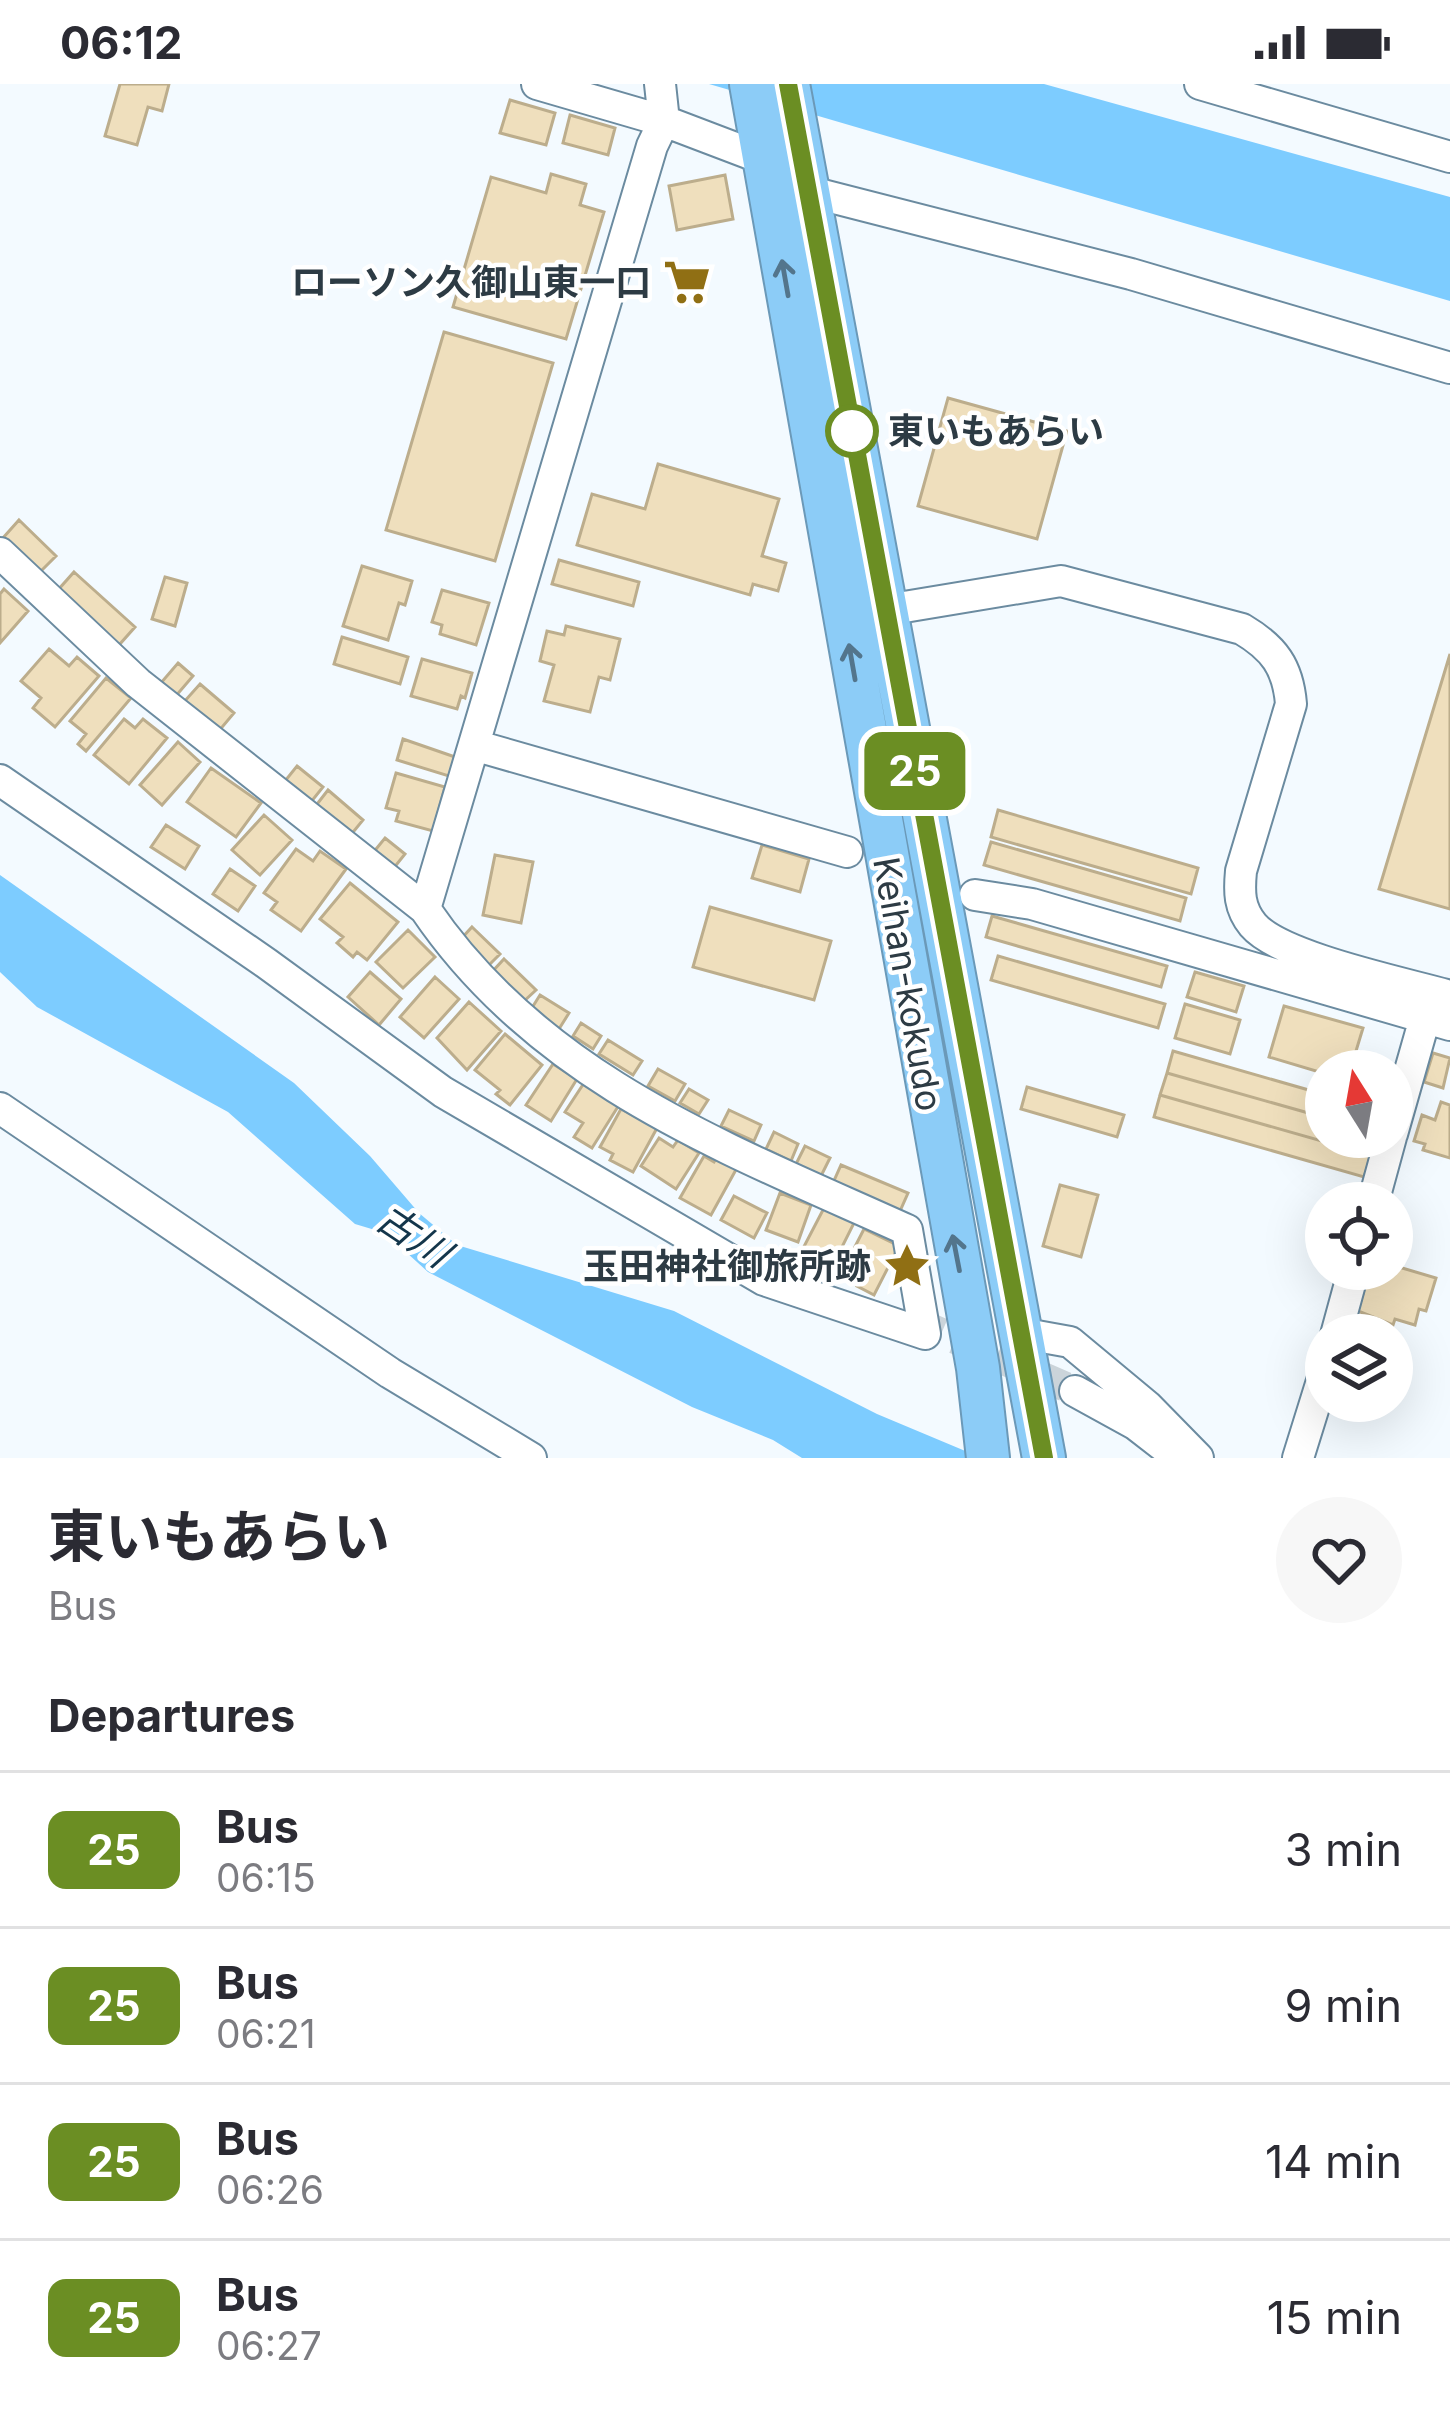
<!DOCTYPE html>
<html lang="en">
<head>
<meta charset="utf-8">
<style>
	:root { --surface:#fff; --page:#f7f7f7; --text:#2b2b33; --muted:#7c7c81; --line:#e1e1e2 }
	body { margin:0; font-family:Inter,"Noto Sans JP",sans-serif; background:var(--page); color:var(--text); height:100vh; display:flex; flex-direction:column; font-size:45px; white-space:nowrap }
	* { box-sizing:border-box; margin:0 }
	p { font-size:39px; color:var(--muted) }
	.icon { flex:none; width:66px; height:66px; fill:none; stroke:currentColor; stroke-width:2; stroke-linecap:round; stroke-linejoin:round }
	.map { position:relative; height:1374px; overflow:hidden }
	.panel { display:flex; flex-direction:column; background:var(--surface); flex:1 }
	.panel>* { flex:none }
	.badge { padding:0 24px; border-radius:18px; font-size:42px; line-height:78px }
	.needle { width:78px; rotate:349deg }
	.controls { position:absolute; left:1305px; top:966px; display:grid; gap:24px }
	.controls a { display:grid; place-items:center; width:108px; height:108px; border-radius:50%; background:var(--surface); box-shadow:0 12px 48px #0002; font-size:60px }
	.map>.badge { position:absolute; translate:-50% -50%; box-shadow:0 0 0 6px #fff }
	h2 { padding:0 48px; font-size:45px; line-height:108px }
	.round { display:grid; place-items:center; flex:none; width:126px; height:126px; border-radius:63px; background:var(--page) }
	.head { display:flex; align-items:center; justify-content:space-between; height:204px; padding:0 48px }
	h1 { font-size:57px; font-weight:700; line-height:90px }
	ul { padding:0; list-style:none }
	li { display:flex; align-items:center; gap:36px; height:156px; padding:0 48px; border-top:3px solid var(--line) }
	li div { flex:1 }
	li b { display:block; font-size:45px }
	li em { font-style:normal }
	li .badge { min-width:132px; font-weight:700; text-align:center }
	.status { display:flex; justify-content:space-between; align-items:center; height:84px; padding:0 60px; background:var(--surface); direction:ltr }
	.status svg { height:33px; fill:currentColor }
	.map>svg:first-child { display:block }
	.water { fill:#7dccff }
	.building { fill:#efdfbd; stroke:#bcad8c; stroke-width:3 }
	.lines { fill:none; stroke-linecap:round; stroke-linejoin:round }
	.minor-tunnel { stroke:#cbd4da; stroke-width:30; stroke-dasharray:30 15; stroke-linecap:butt }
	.minor-casing { stroke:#6b8ba0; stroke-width:34 }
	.highway-casing { stroke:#6b99b8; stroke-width:46 }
	.minor { stroke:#fff; stroke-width:30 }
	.highway { stroke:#8cccf7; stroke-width:42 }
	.oneway { stroke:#53758c }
	.line-casing { stroke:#fff; stroke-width:27 }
	.line { stroke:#6b8e23; stroke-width:18 }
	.stop-dot { fill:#fff; stroke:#6b8e23; stroke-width:6 }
	.labels { text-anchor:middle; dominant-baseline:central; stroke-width:9; stroke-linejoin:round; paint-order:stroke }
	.poi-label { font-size:36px; font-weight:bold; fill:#2d3b44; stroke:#fff; text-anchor:end }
	.stop-label { font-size:36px; font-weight:bold; fill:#2d3b44; stroke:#fff; text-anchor:start }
	.street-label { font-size:36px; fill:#2d3b44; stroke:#fff }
	.water-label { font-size:39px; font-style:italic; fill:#14364b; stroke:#fff }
</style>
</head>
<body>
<div class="status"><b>06:12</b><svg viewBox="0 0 49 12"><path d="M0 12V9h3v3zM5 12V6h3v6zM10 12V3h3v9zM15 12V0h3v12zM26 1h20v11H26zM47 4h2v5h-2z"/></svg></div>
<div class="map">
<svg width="1450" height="1374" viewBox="0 0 1450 1374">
	<rect width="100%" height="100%" fill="#f3faff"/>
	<path class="water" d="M709 0H1044L1450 113V217Z
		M0 791 294 999 370 1072 419 1129 457 1161 674 1227 877 1330 982 1374H802L773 1356 692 1323 428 1188 385 1149 355 1140 228 1028 37 923 0 888Z"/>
	<path class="building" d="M120 0H169L162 27 148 23 137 61 105 52Z
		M510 16 555 29 546 61 500 49Z
		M570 31 615 44 608 71 563 59Z
		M551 90 586 100 580 121 604 128 566 255 453 223 491 93 546 109Z
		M725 91 733 135 677 146 669 102Z
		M444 248 553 279 495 477 386 446Z
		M948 314 1067 347 1037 455 918 422Z
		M658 380 779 415 762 472 786 479 778 507 753 500 750 511 577 461 592 410 645 425Z
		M19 436 56 472 39 489 2 455Z
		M559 476 639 498 633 522 552 500Z
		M362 482 412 497 405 521 399 519 388 556 343 542Z
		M74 488 135 543 119 561 58 506Z
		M165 493 187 499 175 542 152 535Z
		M4 505 28 527 0 559V510Z
		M442 506 489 519 476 561 440 550 442 541 432 538Z
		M566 542 620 555 610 596 599 593 590 628 544 617 554 581 540 577 547 547 564 551Z
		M342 553 408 573 400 600 334 580Z
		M49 565 69 582 77 573 99 592 55 643 33 624 41 614 21 597Z
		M1450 570V825L1379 805Z
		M422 575 472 589 465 614 461 612 457 625 411 612Z
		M178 579 193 592 175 613 160 600Z
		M106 594 131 614 86 667 78 660 86 650 70 637Z
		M200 600 234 629 218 648 183 619Z
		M124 635 135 644 143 635 167 654 129 700 94 671Z
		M403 655 458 674 452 693 397 676Z
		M178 658 200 678 162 721 140 701Z
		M297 682 323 703 311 718 285 697Z
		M211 684 261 719 236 753 187 718Z
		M396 689 445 703 433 747 396 737 399 727 386 724Z
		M328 706 363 736 350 752 314 724Z
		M998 726 1198 784 1191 810 991 753Z
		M264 731 292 756 260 791 232 766Z
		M166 741 199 762 185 785 151 763Z
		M385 754 405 770 393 785 372 770Z
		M991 758 1186 814 1180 837 984 781Z
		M762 761 809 775 800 808 752 794Z
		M296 765 313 777 320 767 346 785 301 847 271 826 277 818 264 809Z
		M495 771 533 778 521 839 483 831Z
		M230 785 255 802 238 827 213 810Z
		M350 799 398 838 367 876 357 868 353 873 337 859 343 853 320 835Z
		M710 823 831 857 814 916 693 883Z
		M992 832 1167 882 1161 903 986 853Z
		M472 843 500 870 488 882 460 856Z
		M408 846 435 873 403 904 376 878Z
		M998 872 1165 920 1158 944 991 896Z
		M504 875 536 906 522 919 491 889Z
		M370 888 401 915 379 941 348 913Z
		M1195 888 1244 902 1236 928 1187 913Z
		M435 893 459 915 424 954 400 933Z
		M540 911 569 929 559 945 530 927Z
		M469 918 501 947 467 986 437 954Z
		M1185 920 1240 936 1230 970 1175 954Z
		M1284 922 1363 944 1356 967 1382 974 1379 987 1326 990 1269 973Z
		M581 939 601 952 593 965 573 952Z
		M505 950 542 981 510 1021 496 1010 500 1006 475 986Z
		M608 956 642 977 633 991 599 970Z
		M1173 967 1326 1011V1034L1167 989Z
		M1433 969 1450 974 1443 1004 1424 998Z
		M553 980 577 995 551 1037 526 1021Z
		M658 985 685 1000 675 1017 648 1002Z
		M1167 989 1326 1034V1053H1376L1371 1071 1160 1011Z
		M584 999 619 1021 592 1064 574 1053 583 1039 565 1028Z
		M1027 1003 1124 1031 1117 1053 1021 1025Z
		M689 1005 708 1016 699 1030 680 1019Z
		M1160 1011 1371 1071 1364 1093 1154 1033Z
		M1441 1018 1450 1021V1074L1423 1066 1425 1060 1414 1057 1422 1031 1435 1036Z
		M621 1025 657 1044 633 1088 610 1076 613 1070 600 1063Z
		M729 1026 761 1041 754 1057 721 1042Z
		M774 1048 798 1060 791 1077 766 1065Z
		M659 1054 673 1063 678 1056 699 1069 676 1105 641 1082Z
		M805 1062 830 1074 821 1092 796 1080Z
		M718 1071 738 1082 711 1131 680 1114 704 1072 714 1078Z
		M841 1081 908 1109 900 1127 833 1099Z
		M1060 1101 1098 1111 1081 1173 1043 1162Z
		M780 1109 811 1121 798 1158 766 1146Z
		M734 1112 767 1129 754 1154 721 1136Z
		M824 1124 854 1139 829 1189 798 1174Z
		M864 1145 899 1162 874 1211 857 1202 860 1196 842 1188Z
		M1392 1181 1436 1194 1426 1227 1419 1225 1415 1241 1395 1235 1393 1241 1358 1227 1370 1185H1392Z"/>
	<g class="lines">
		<path class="minor-tunnel" d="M914 1237 1075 1307"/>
		<defs>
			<path id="minor" d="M537 0 664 37 764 75 807 107 1131 190 1450 284
				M1200 0 1450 73
				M0 469 138 599 425 825C541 996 726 1064 907 1146
				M886 526 1061 497 1242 545C1274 564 1288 583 1291 620L1241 787C1239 808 1239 824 1253 841 1281 874 1405 899 1450 912
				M477 662 847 768
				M0 696 266 879 443 1008 764 1196 925 1250 907 1146
				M975 811 1032 820 1450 941
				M425 825 652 62 664 37 660 0
				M0 1024 390 1289 531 1374
				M1392 1050 1425 934
				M1373 1119 1391 1053
				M1020 1249 1070 1258 1147 1322 1198 1374
				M1336 1251 1354 1185
				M1075 1307 1135 1340 1166 1364
				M1298 1374 1326 1284"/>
			<path id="highway" d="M751 0 978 1284 988 1374
				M788 0 1044 1374"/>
		</defs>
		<use href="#minor" class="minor-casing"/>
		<use href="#highway" class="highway-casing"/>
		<use href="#minor" class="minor"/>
		<use href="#highway" class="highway"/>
	</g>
	<defs><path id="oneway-shaft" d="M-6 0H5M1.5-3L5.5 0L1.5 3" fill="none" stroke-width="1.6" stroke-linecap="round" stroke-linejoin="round" transform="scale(3)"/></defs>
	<g class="oneway">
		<use href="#oneway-shaft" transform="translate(785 194) rotate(-100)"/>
		<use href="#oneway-shaft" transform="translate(852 578) rotate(-100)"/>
		<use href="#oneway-shaft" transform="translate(956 1169) rotate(-101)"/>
	</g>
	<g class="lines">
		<defs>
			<path id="line" d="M788 0 1044 1374"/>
		</defs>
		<use href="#line" class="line-casing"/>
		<use href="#line" class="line"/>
	</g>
	<defs>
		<symbol id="supermarket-bare" viewBox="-9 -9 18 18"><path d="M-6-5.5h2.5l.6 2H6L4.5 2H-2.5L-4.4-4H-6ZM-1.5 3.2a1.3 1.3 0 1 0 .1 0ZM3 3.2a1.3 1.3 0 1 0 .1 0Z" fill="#906f14" stroke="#fff" stroke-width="2.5" paint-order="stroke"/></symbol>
		<symbol id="sight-bare" viewBox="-9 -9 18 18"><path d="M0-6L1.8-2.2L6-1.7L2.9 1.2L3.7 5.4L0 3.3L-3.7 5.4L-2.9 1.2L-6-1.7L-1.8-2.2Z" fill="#906f14" stroke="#fff" stroke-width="2.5" paint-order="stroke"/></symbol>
	</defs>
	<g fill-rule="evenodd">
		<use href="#supermarket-bare" x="654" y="165" width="66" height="66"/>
		<use href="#sight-bare" x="874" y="1149" width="66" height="66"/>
	</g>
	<circle class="stop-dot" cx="852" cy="347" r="24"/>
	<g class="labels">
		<g class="poi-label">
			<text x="651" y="198">ローソン久御山東一口</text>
			<text x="871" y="1182">玉田神社御旅所跡</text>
		</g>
		<g class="stop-label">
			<text x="888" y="347">東いもあらい</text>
		</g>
		<g class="street-label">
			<text transform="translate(908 900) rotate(80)">Keihan-kokudo</text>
		</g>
		<g class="water-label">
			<text transform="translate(414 1151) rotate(34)">古川</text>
		</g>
	</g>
</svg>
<div class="controls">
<a><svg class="needle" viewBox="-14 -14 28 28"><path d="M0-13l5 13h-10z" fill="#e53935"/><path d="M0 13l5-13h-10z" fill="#7c7c81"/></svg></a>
<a><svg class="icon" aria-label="locate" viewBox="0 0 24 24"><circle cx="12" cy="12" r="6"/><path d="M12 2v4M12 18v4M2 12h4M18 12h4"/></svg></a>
<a><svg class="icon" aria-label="layers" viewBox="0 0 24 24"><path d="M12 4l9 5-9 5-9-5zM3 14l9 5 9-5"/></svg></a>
</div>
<b class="badge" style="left:915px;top:687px;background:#6b8e23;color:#fff">25</b>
</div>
<section class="panel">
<div class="head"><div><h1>東いもあらい</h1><p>Bus</p></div><a class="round"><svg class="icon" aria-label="heart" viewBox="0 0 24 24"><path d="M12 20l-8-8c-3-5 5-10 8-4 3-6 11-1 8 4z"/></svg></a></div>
<h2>Departures</h2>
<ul>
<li><span class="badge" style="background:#6b8e23;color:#fff">25</span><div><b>Bus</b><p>06:15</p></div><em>3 min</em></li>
<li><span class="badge" style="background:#6b8e23;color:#fff">25</span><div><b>Bus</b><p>06:21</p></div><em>9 min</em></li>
<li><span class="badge" style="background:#6b8e23;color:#fff">25</span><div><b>Bus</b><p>06:26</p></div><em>14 min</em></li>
<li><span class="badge" style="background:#6b8e23;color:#fff">25</span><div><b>Bus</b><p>06:27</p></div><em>15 min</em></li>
</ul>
</section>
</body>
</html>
